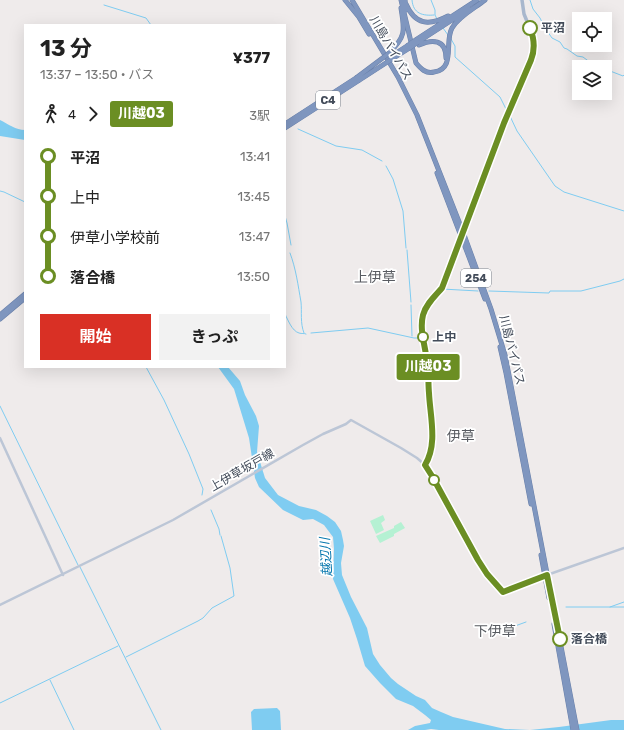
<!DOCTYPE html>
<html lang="ja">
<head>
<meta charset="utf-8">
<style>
	:root { --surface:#fff; --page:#f2f2f2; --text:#222; --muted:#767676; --accent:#d93025 }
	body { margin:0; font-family:Rubik,"Noto Sans JP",sans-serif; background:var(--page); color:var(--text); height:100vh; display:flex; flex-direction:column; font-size:15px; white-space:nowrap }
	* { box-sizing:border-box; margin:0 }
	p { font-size:13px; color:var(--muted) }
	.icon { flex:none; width:22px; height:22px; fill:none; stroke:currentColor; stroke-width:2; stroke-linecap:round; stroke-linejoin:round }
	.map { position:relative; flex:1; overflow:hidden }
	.details { position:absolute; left:24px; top:24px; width:262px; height:344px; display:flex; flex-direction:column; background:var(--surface); border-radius:0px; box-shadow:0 4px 16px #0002 }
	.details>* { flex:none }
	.badge { padding:0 8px; border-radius:3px; font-size:14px; line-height:26px }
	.fabs { position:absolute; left:572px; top:12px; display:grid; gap:8px }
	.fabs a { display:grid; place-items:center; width:40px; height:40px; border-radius:0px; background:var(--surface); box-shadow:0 4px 16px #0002; font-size:20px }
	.map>.badge { position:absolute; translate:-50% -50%; box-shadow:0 0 0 2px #fff }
	.legs { display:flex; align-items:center; gap:6px; height:44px; padding:0 16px; font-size:13px }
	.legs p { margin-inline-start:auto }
	.headline { display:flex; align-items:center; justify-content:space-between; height:68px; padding:0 16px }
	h1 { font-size:22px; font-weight:700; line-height:30px }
	.action { display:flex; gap:8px; margin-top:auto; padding:8px 16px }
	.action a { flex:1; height:46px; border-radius:0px; background:var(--accent); color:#fff; font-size:16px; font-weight:700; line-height:46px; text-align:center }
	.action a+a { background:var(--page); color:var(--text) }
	ul { padding:0 16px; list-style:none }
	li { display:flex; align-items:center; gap:14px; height:40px; font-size:15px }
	li i { display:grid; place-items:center; width:6px; height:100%; margin:0 5px; background:currentColor }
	li i::after { content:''; width:10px; height:10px; margin:-5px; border:3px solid; border-radius:50%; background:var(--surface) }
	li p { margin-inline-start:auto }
	li:first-child i { background:linear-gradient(#0000 50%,currentColor 0) }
	li:last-child i { background:linear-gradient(currentColor 50%,#0000 0) }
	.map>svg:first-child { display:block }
	.green { fill:#b5f1d3 }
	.water { fill:#7fccf1 }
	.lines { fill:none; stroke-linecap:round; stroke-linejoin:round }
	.stream { stroke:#7fccf1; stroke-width:1 }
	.highway-casing { stroke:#6a81aa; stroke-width:5 }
	.secondary { stroke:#bcc6d6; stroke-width:2.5 }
	.primary { stroke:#a8b7cd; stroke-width:3.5 }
	.highway { stroke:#7f96bf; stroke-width:4 }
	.highway-bridge-casing { stroke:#6a81aa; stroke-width:5; stroke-linecap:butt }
	.highway-bridge { stroke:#7f96bf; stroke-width:4 }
	.line-1-casing { stroke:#fff; stroke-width:9 }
	.line-1 { stroke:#6b8e23; stroke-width:6 }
	.stop-1-dot { fill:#fff; stroke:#6b8e23; stroke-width:2 }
	.labels { text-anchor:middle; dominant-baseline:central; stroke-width:3.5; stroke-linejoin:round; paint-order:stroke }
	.shield { fill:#fff; stroke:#7b828c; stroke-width:1 }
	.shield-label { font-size:11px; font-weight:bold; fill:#434c5a }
	.stop-label { font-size:12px; font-weight:bold; fill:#434c5a; stroke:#fff; text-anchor:start }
	.street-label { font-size:12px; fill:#434c5a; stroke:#fff }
	.water-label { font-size:13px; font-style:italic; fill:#0375ac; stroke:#fff }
	.quarter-label { font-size:14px; fill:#585b61; stroke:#fff }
</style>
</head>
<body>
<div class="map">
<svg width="624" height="730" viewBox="0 0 624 730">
	<rect width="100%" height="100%" fill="#efebeb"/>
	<path class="green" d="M383 515 385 520 381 523 384 530 376 534 370 521Z
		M401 522 405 528 394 534V536L380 543 376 536 394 528V526Z"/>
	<path class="water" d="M0 120C8 124 16 130 25 130V140L0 136Z
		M218 367H228L240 381 245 395 256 416 259 426 257 452 265 478 278 495 299 506 316 510 327 516 335 522 341 531 343 540 344 546 341 563 342 575 351 597 367 628 373 654 380 665 391 678 398 684 416 696 425 700 432 708 441 712 453 717 505 729 530 730 559 727 611 720H624V730H439L431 729 425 730H408L415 726 430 723 431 720 425 715 413 706 396 699 380 683 365 666 357 639 350 618 333 579 334 549 333 537 324 525 313 519 303 520 283 510 259 487 255 478 249 438 234 389Z
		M277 708 280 711 281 730H252L251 712 254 709Z"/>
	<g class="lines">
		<path class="stream" d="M412 0C413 14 423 16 434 15
			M431 0 435 10V15L437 19
			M530 0 533 9 540 18 545 28 552 38 560 42 564 48 567 49 577 56 583 57 591 63 598 67
			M104 5 146 18 151 25
			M443 28 448 35
			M451 39 455 46V57L500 97 507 111
			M605 69 623 76 624 75
			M509 114 517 131 555 186 564 192 624 211
			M298 129 336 146 362 150 382 161
			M386 166 393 179 403 211 406 248
			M0 191 4 192 25 202
			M285 216 287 223 291 245
			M407 250 411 302
			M290 253C296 269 298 285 301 302 302 312 300 323 304 333
			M489 291 549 293 550 291H581L620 281 624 279
			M411 305 412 336
			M429 307 442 289 478 291
			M285 314C288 320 292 331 299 333 302 334 304 333 306 334
			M311 333 368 328 414 338H419L422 309 423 308
			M146 367 164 400 189 454 203 489 202 495
			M0 406 78 565
			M211 510 219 529 220 535
			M80 567 161 730
			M566 607H624
			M610 607 624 602
			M511 630 515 626 526 622
			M126 657 198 621 203 618 212 608 234 596 230 568 221 536
			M50 680 74 730
			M0 703 118 646"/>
		<defs>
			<path id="highway" d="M345 0 358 16
				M352 0 398 77 417 115 463 232 491 309 505 355 512 391 577 730
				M401 0 416 63C421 69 426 74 434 72 456 69 444 42 452 28 459 16 475 8 485 0
				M405 0 406 10
				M406 4C415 25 429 26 448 16
				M357 14 369 34
				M417 39 477 0
				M418 42 469 9
				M419 45C432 39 446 39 446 58
				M388 54C406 37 405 31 401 8
				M390 57 407 46
				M392 59 408 49
				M285 124 356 78
				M285 128 358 81
				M437 173 485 299
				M0 315 25 294
				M0 319 25 298
				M500 347 506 373 531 504
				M541 555 549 598
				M554 624 573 730"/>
		</defs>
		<use href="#highway" class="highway-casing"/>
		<path class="secondary" d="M0 438 63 575
			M547 575 624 548
			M0 605 173 520 303 445 323 434 346 424 351 420 401 448 417 458 425 465"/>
		<path class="primary" d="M522 0 524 14 531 31 533 41V56L504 123 442 287C435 296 426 304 423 315 419 331 426 347 427 363 429 373 428 383 429 393 430 416 438 445 425 465L432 476 478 560 487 574 503 592 546 575"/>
		<use href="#highway" class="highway"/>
		<defs>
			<path id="highway-bridge" d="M407 46 417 39
				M408 49 418 42
				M356 78 388 54
				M358 81 392 59"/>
		</defs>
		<use href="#highway-bridge" class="highway-bridge-casing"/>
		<use href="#highway-bridge" class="highway-bridge"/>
	</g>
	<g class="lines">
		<defs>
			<path id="line-1" d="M530 28C534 38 535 50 531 60L504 123 442 288C435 296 426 304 423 315 419 331 426 347 427 363 429 373 428 383 429 393 430 416 438 444 425 465L432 476 478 560 487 574 503 592 547 575 560 639"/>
		</defs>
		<use href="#line-1" class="line-1-casing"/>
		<use href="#line-1" class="line-1"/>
	</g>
	<g class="stop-1-dot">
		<circle cx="530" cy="28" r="7"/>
		<circle cx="423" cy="337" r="5"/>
		<circle cx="434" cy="480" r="5"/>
		<circle cx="560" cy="639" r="7"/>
	</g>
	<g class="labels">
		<g class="shield">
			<rect x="316" y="91" width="24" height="18" rx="3"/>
			<rect x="461" y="269" width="30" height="18" rx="3"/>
		</g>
		<g class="shield-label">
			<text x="328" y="100">C4</text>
			<text x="476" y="278">254</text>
		</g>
		<g class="stop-label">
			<text x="541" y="28">平沼</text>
			<text x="432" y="337">上中</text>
			<text x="571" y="639">落合橋</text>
		</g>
		<g class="street-label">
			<text transform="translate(391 48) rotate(60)">川島バイパス</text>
			<text transform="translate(512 350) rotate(76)">川島バイパス</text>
			<text transform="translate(242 470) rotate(-30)">上伊草坂戸線</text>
		</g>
		<g class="water-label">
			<text transform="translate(326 557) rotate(-94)">越辺川</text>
		</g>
		<g class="quarter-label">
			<text x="375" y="277">上伊草</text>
			<text x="461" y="436">伊草</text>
			<text x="495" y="631">下伊草</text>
		</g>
	</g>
</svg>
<div class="fabs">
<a><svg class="icon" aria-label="locate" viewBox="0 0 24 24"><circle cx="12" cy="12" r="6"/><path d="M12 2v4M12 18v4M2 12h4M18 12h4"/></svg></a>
<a><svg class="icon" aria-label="layers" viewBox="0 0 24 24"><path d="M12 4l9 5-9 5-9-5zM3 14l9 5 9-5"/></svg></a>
</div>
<b class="badge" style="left:428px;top:367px;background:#6b8e23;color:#fff">川越03</b>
<section class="details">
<div class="headline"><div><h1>13 分</h1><p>13:37 – 13:50 · バス</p></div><b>¥377</b></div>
<div class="legs"><svg class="icon" aria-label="walk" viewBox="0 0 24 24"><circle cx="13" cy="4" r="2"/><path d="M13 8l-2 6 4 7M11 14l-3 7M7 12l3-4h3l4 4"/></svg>4<svg class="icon" aria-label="forward" viewBox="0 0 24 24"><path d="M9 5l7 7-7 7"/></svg><b class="badge" style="background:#6b8e23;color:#fff">川越03</b><p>3駅</p></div>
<ul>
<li><i style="color:#6b8e23"></i><b>平沼</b><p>13:41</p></li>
<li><i style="color:#6b8e23"></i><span>上中</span><p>13:45</p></li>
<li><i style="color:#6b8e23"></i><span>伊草小学校前</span><p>13:47</p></li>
<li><i style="color:#6b8e23"></i><b>落合橋</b><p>13:50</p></li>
</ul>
<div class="action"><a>開始</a><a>きっぷ</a></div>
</section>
</div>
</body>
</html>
